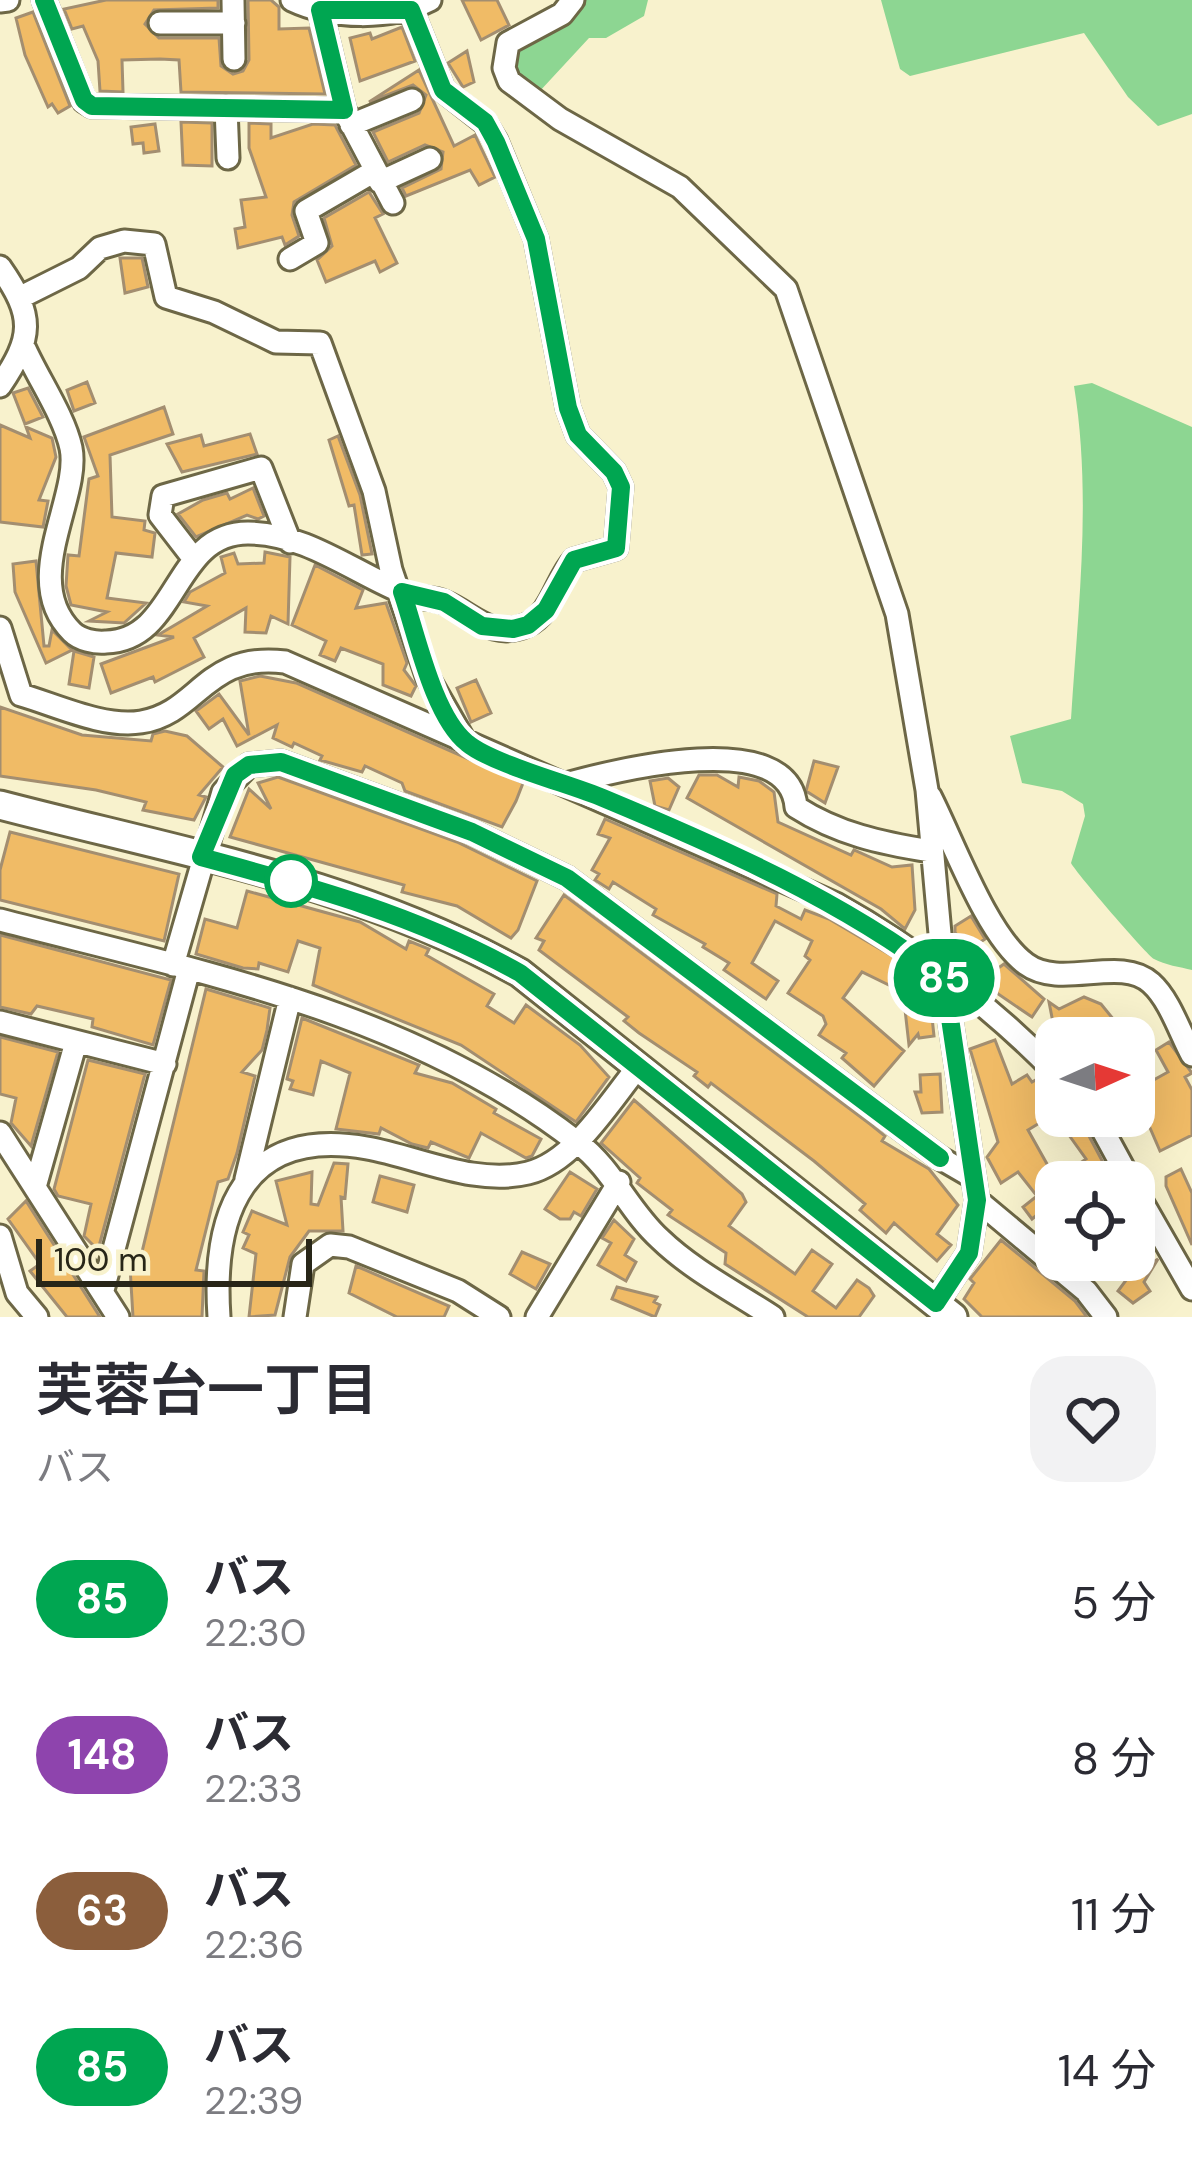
<!DOCTYPE html>
<html lang="ja">
<head>
<meta charset="utf-8">
<style>
	:root { --surface:#fff; --page:#f2f2f3; --text:#2b2b33; --muted:#7c7c81 }
	body { margin:0; font-family:"DM Sans","Noto Sans JP",sans-serif; background:var(--page); color:var(--text); height:100vh; display:flex; flex-direction:column; font-size:45px; white-space:nowrap }
	* { box-sizing:border-box; margin:0 }
	p { font-size:39px; color:var(--muted) }
	.icon { flex:none; width:66px; height:66px; fill:none; stroke:currentColor; stroke-width:2; stroke-linecap:round; stroke-linejoin:round }
	.map { position:relative; height:1317px; overflow:hidden }
	.drawer { display:flex; flex-direction:column; background:var(--surface); flex:1 }
	.drawer>* { flex:none }
	.badge { padding:0 24px; border-radius:39px; font-size:42px; line-height:78px }
	.needle { width:78px; rotate:87deg }
	.buttons { position:absolute; left:1035px; top:1017px; display:grid; gap:24px }
	.buttons a { display:grid; place-items:center; width:120px; height:120px; border-radius:24px; background:var(--surface); box-shadow:0 12px 48px #0002; font-size:60px }
	.scale { position:absolute; left:36px; bottom:30px; width:276px; box-sizing:border-box; padding-left:12px; border:6px solid #282618; border-top:0; font-size:33px; line-height:42px; white-space:nowrap; color:#282618; -webkit-text-stroke:9px #f8f2cd; paint-order:stroke }
	.map>.badge { position:absolute; translate:-50% -50%; box-shadow:0 0 0 6px #fff }
	.round { display:grid; place-items:center; flex:none; width:126px; height:126px; border-radius:36px; background:var(--page) }
	.headline { display:flex; align-items:center; justify-content:space-between; height:204px; padding:0 36px }
	h1 { font-size:57px; font-weight:600; line-height:90px }
	ul { padding:0; list-style:none }
	li { display:flex; align-items:center; gap:36px; height:156px; padding:0 36px }
	li div { flex:1 }
	li b { display:block; font-size:45px }
	li em { font-style:normal }
	li .badge { min-width:132px; font-weight:700; text-align:center }
	.map>svg:first-child { display:block }
	.forest { fill:#8dd692 }
	.building { fill:#f0bb66; stroke:#a38e70; stroke-width:3 }
	.lines { fill:none; stroke-linecap:round; stroke-linejoin:round }
	.minor-casing { stroke:#6d6746; stroke-width:27 }
	.tertiary-casing { stroke:#6d6746; stroke-width:33 }
	.minor { stroke:#fff; stroke-width:21 }
	.tertiary { stroke:#fff; stroke-width:27 }
	.line-casing { stroke:#fff; stroke-width:27 }
	.line { stroke:#00a651; stroke-width:18 }
	.stop-dot { fill:#fff; stroke:#00a651; stroke-width:6 }
</style>
</head>
<body>
<div class="map">
<svg width="1192" height="1317" viewBox="0 0 1192 1317">
	<rect width="100%" height="100%" fill="#f8f2cd"/>
	<path class="forest" d="M583 0H648L644 16 606 38H589L539 92 529 91 511 66 518 44Z
		M881 0H1192V114L1158 126 1128 97 1084 33 910 76 900 69Z
		M1092 383 1192 427V970C1180 967 1165 965 1154 959 1148 956 1076 873 1071 863L1085 816 1083 804 1062 791 1022 783 1010 736 1071 719C1078 609 1092 496 1074 386Z"/>
	<path class="building" d="M106 0H218V8L154 10 145 24 159 38H219L221 66 233 74 243 71 249 60 248 0H271L279 7V29L309 28 325 94 181 92 179 60 160 59 122 60 123 92 100 91 98 61 83 26 72 29 64 9Z
		M462 0H497L509 25 481 40Z
		M33 12 70 106 58 113 52 104 48 107 25 55 16 18Z
		M402 27 415 61 360 81 350 38 370 33 372 39Z
		M467 51 474 82 463 87 448 63Z
		M419 70 454 146 475 135 495 177 479 185 470 170 406 196 402 188 441 169 443 152 425 145 388 162 373 132 419 113 426 95 413 85 369 102Z
		M181 122 212 123V166L183 165Z
		M249 123 271 124V138L313 124 335 125 356 165 294 202 292 215 299 236 285 245 282 237 238 248 235 229 245 227 241 200 266 197 249 148Z
		M155 124 159 151 144 153 143 143 133 144 131 127Z
		M369 192 383 214 375 218 397 263 380 272 375 261 326 282 317 260 332 246 324 218Z
		M120 258H142L148 287 125 293Z
		M87 382 95 403 74 411 67 390Z
		M28 388 43 417 25 424 13 393Z
		M164 407 173 434 110 455 112 517 145 521 144 530 155 533 152 557 116 553 107 598 146 603 124 623 89 621 107 612 71 605 66 586 68 555 79 556 89 479 98 476 84 437Z
		M0 425 30 438 26 427 52 438 56 457 39 500 48 501 43 527 0 522Z
		M250 434 257 454 182 472 167 444 201 435 204 446Z
		M338 436 360 495 372 554 362 555 354 505 349 506 329 440Z
		M253 488 264 516 258 519 247 515 196 537 178 514 203 500 227 493 230 499Z
		M265 552 290 557 288 624 271 616 266 633 245 632 246 608 194 638 204 657 155 682 153 677 111 693 101 664 174 637 158 635 207 606 184 602 190 592 225 573 221 557 234 553 238 564 264 563Z
		M36 561 44 646H49L52 630 72 650 46 663 15 592 13 564Z
		M315 565 363 590 356 608 386 603 407 663 404 670 416 686 411 696 383 685V664L341 648 335 661 320 655 326 641 292 625Z
		M74 651 94 657 89 688 69 684Z
		M260 676 296 683 523 783 516 801 502 827 405 791 402 783 365 766 362 772 320 760 322 756 294 743 292 747 273 738 277 725 237 746 223 719 209 729 196 711 219 694 249 735 240 681Z
		M476 680 491 713 471 722 457 688Z
		M0 707 82 735 151 741 153 734 165 731 187 736 223 767 199 795 206 797 194 820 143 810 146 802 96 790 0 776Z
		M814 761 838 767 825 803 806 791Z
		M699 775H717L738 787 739 777 759 781 774 792 778 822 851 855 854 850 892 867 912 865 915 910 905 929 881 909 687 798Z
		M278 777 457 842 537 881 518 930 511 938 457 906 402 892 404 885 230 837 249 789 271 809 258 783Z
		M668 778 679 787 669 810 655 806 650 781Z
		M605 819 777 894 776 906 801 919 805 910 829 919 892 956 918 974 903 992 929 989 934 1036 919 1038 918 1034 909 1045 903 992 862 972 843 998 904 1051 874 1086 842 1058 846 1053 819 1035 826 1024 823 1016 788 993 810 960 805 956 812 941 775 921 752 963 778 981 766 999 724 970 729 963 703 947 705 944 653 915 656 909 613 882 609 889 595 880 599 874 592 870 610 838 598 834Z
		M10 832 179 874 164 941 0 900V870Z
		M247 891 360 922 406 949 409 941 429 949 426 955 494 994 487 1006 514 1023 526 1005 580 1045 609 1077 576 1122 461 1045 313 985 320 948 298 941 288 972 259 963 258 969 243 968 196 954 205 919 237 928Z
		M564 895 870 1124 885 1136 882 1141 929 1169 958 1205 937 1234 951 1245 937 1261 894 1223 886 1233 860 1210 865 1204 814 1161 711 1083 708 1087 694 1076 697 1072 639 1033 624 1021 628 1017 539 950 544 941 536 938Z
		M971 916 985 939 979 943 997 969 1004 964 1044 999 1032 1017 988 987 955 932V926Z
		M0 935 171 980 153 1045 92 1027 93 1019 37 1006 31 1014 0 1007Z
		M206 989 270 1008 267 1030 262 1050 242 1072 255 1076 237 1153 228 1179 218 1182 196 1270 204 1271 202 1317H133L130 1267 140 1260Z
		M1084 997 1101 1004 1114 1020 1108 1038H1056L1049 1002 1059 1009Z
		M302 1018 419 1065 415 1073 452 1083 496 1109 494 1113 541 1139 532 1156 526 1158 481 1133 469 1158 431 1142 428 1148 412 1144 381 1128 379 1134 336 1129 350 1073 321 1061 313 1095 290 1089 293 1081 287 1079Z
		M0 1037 58 1052 31 1146 11 1123 16 1098 0 1094Z
		M995 1040 1012 1084 1027 1075 1032 1082 1039 1078 1056 1093V1113L1028 1130 1056 1180 1086 1159 1066 1131 1081 1121 1106 1168 1085 1182H1056V1220L1047 1207 1032 1219 1023 1207 1037 1196 1018 1172 1001 1183 987 1157 998 1142 970 1049Z
		M1169 1042 1192 1073 1185 1077 1192 1090V1135L1160 1151 1134 1091 1168 1072 1156 1050Z
		M88 1060 145 1074 98 1250 84 1236 91 1204 58 1196 54 1189Z
		M940 1074 942 1112 922 1113 915 1092H921L920 1075Z
		M634 1100 742 1194 746 1202 729 1226 795 1274 812 1250 832 1264 813 1291 836 1308 857 1280 869 1288 874 1296 859 1317H808L725 1264 726 1253 668 1215 672 1210 637 1183 640 1178 601 1143Z
		M334 1163 348 1164 345 1198 341 1197 343 1231H309L290 1257 275 1315 249 1317 256 1254 243 1248 249 1235 243 1232 252 1211 287 1225 276 1181 312 1172 311 1204 318 1205Z
		M1181 1169 1192 1193V1245L1166 1186V1177Z
		M570 1172 597 1189 581 1216 574 1212 570 1219H560L545 1209Z
		M380 1176 414 1185 407 1212 373 1202Z
		M26 1201 100 1317H67L30 1271 40 1264 8 1219Z
		M614 1220 634 1239 625 1255 636 1262 626 1281 598 1265 611 1243 602 1238Z
		M1001 1240 1075 1301 1087 1317H982L964 1299 974 1283 970 1279Z
		M522 1252 550 1264 536 1289 510 1274Z
		M1158 1259 1144 1282 1150 1291 1133 1303 1118 1291 1127 1279 1115 1260H1135L1141 1270Z
		M356 1266 449 1306 444 1317H397L349 1293Z
		M617 1287 657 1297 654 1302 660 1305 655 1317 612 1299Z"/>
	<g class="lines">
		<defs>
			<path id="minor" d="M44 0 84 101 92 106 344 110
				M233 0 234 59
				M292 0C332 19 391 20 430 0
				M573 0 562 14 508 43 504 68 509 81 560 119 680 187 786 289 897 614 927 790 944 978 977 1200 969 1253 936 1303
				M0 1 8 0
				M320 10 344 110 393 203
				M160 23H234
				M226 108 228 158
				M351 125 412 100
				M380 182 430 159
				M290 259 317 243 306 211 373 172
				M0 267C35 317 33 337 0 386
				M19 298 79 268 100 248 124 241 154 244 166 297 214 312 276 342 320 343 374 491 391 570 427 676 465 742
				M25 349C39 380 64 416 71 448 81 498 19 580 72 632 80 640 95 643 106 642 179 640 172 533 248 533 307 533 357 575 409 595 420 599 433 597 444 602 473 614 492 641 527 625 552 614 556 580 574 560L616 548 621 487 614 472 578 435 568 408 536 239 496 141 485 123 443 90 411 10
				M194 559 160 515 163 496 261 468 290 542
				M0 628 21 695C56 705 103 728 141 722 199 713 205 652 285 662L836 904C915 948 993 1008 1056 1073
				M566 784C617 770 790 726 796 807 838 834 881 843 930 851
				M930 796C953 841 987 936 1026 964 1061 990 1120 955 1151 983 1170 1000 1180 1033 1192 1055
				M0 920C200 972 410 1012 577 1142 613 1169 628 1210 660 1239 692 1270 735 1292 773 1317
				M173 965 223 792 249 765 281 762 472 832 567 878 940 1158 971 1176
				M0 1022 165 1064
				M1095 1116 1131 1182
				M0 1133 118 1317
				M246 1179 290 998
				M35 1187 76 1042
				M1134 1188 1192 1289
				M977 1200 1086 1291 1106 1317
				M0 1236 17 1293 37 1317
				M103 1290 189 969
				M219 1317C212 1214 243 1126 367 1148 418 1157 475 1186 528 1173 574 1162 610 1101 638 1067
				M295 1317 303 1264 330 1245 349 1247 458 1291 499 1317
				M537 1317 619 1182"/>
			<path id="tertiary" d="M0 805C176 851 360 883 520 973L953 1317"/>
		</defs>
		<use href="#minor" class="minor-casing"/>
		<use href="#tertiary" class="tertiary-casing"/>
		<use href="#minor" class="minor"/>
		<use href="#tertiary" class="tertiary"/>
	</g>
	<g class="lines">
		<defs>
			<path id="line" d="M44 0 84 100 92 106 344 110 320 10H411L443 90 485 122 496 142 536 239 568 408 578 435 614 472 621 487 616 548 574 560 546 610 528 625 513 629 482 626 444 602 402 592C416 632 433 716 467 743 492 764 570 784 603 798 723 848 841 900 944 978L977 1200 969 1253 936 1303 520 973C418 916 313 887 201 857L235 775 249 765 281 762 472 832 567 878 940 1158"/>
		</defs>
		<use href="#line" class="line-casing"/>
		<use href="#line" class="line"/>
	</g>
	<circle class="stop-dot" cx="291" cy="881" r="24"/>
</svg>
<div class="buttons">
<a><svg class="needle" viewBox="-14 -14 28 28"><path d="M0-13l5 13h-10z" fill="#e53935"/><path d="M0 13l5-13h-10z" fill="#7c7c81"/></svg></a>
<a><svg class="icon" aria-label="locate" viewBox="0 0 24 24"><circle cx="12" cy="12" r="6"/><path d="M12 2v4M12 18v4M2 12h4M18 12h4"/></svg></a>
</div>
<div class="scale">100 m</div>
<b class="badge" style="left:944px;top:978px;background:#00a651;color:#fff">85</b>
</div>
<section class="drawer">
<div class="headline"><div><h1>芙蓉台一丁目</h1><p>バス</p></div><a class="round"><svg class="icon" aria-label="heart" viewBox="0 0 24 24"><path d="M12 20l-8-8c-3-5 5-10 8-4 3-6 11-1 8 4z"/></svg></a></div>
<ul>
<li><span class="badge" style="background:#00a651;color:#fff">85</span><div><b>バス</b><p>22:30</p></div><em>5 分</em></li>
<li><span class="badge" style="background:#8e44ad;color:#fff">148</span><div><b>バス</b><p>22:33</p></div><em>8 分</em></li>
<li><span class="badge" style="background:#8b5e3c;color:#fff">63</span><div><b>バス</b><p>22:36</p></div><em>11 分</em></li>
<li><span class="badge" style="background:#00a651;color:#fff">85</span><div><b>バス</b><p>22:39</p></div><em>14 分</em></li>
</ul>
</section>
</body>
</html>
